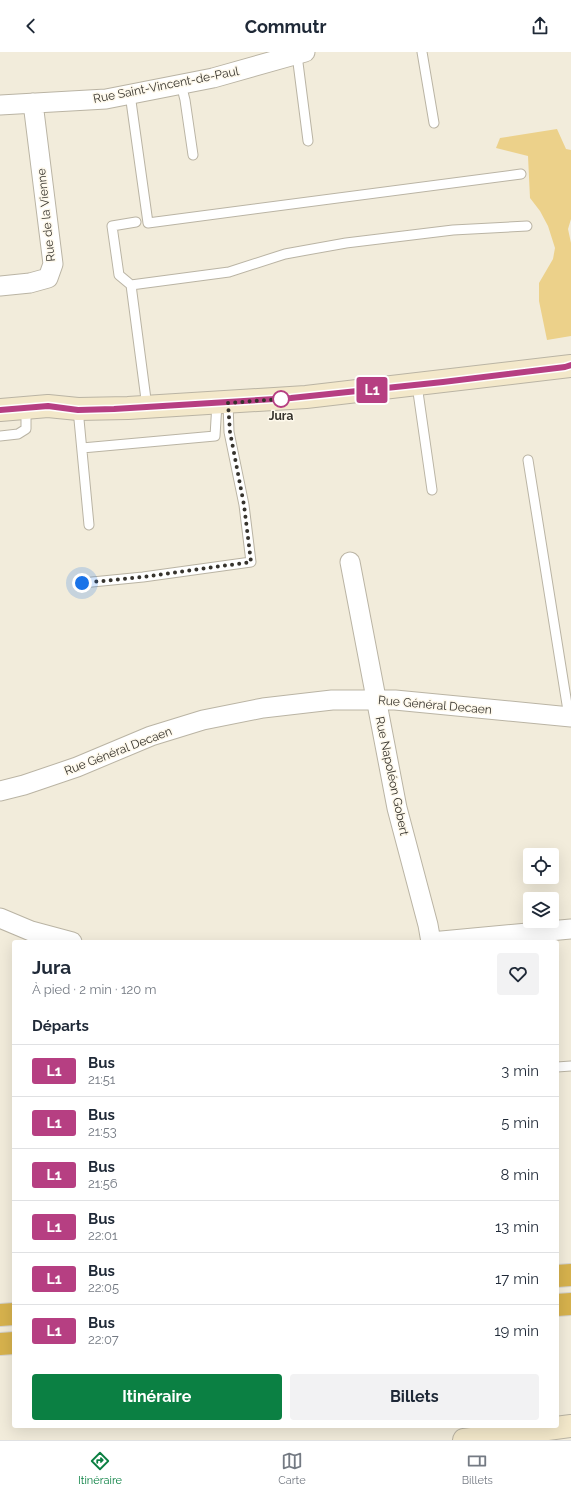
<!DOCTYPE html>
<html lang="fr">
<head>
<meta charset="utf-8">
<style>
	:root { --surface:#fff; --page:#f2f2f3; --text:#1f2937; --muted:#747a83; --line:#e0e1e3; --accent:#0b8043 }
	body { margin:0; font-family:Raleway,sans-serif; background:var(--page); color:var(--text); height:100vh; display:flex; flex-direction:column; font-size:15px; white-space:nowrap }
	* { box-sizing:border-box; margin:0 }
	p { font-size:13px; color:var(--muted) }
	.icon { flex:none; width:22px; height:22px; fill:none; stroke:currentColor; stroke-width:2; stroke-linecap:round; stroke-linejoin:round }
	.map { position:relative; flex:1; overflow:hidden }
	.sheet { position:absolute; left:12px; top:888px; width:547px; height:488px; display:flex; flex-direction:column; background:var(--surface); border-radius:4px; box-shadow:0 4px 16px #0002 }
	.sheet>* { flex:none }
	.badge { padding:0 8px; border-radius:3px; font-size:14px; line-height:26px }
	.controls { position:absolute; left:523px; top:796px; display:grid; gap:8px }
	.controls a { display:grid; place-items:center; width:36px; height:36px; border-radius:4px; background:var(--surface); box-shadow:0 4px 16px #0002; font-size:20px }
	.you { position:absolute; width:20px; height:20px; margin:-10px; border:3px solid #fff; border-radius:50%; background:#1a73e8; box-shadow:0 0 0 6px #1a73e833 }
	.map>.badge { position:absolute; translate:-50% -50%; box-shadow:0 0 0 2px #fff }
	h2 { padding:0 20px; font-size:15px; line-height:36px }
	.round { display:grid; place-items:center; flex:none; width:42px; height:42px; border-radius:4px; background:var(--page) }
	.summary { display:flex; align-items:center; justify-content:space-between; height:68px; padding:0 20px }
	h1 { font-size:19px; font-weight:700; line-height:30px }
	.primary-button { display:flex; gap:8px; margin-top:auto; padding:8px 20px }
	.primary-button a { flex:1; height:46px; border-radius:4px; background:var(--accent); color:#fff; font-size:16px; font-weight:700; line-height:46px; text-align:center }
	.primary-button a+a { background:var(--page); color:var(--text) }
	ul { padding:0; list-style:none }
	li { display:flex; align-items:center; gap:12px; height:52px; padding:0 20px; border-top:1px solid var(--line) }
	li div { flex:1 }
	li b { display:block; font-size:15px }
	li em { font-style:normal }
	li .badge { min-width:44px; font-weight:700; text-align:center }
	header { display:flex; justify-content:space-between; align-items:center; height:52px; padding:0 20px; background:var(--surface); font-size:18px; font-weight:700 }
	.tab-bar { display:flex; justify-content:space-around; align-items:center; height:56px; border-top:1px solid var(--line); background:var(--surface); font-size:11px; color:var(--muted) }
	.tab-bar a { display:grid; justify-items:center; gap:2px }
	.tab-bar .active { color:var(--accent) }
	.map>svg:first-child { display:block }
	.green { fill:#ecd18a }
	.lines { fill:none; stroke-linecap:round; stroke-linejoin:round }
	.lane-casing { stroke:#bab4a4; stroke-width:11 }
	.street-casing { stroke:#bab4a4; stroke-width:21 }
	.secondary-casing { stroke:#bab4a4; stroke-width:24 }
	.highway-casing { stroke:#d3d2d1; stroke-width:24 }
	.lane { stroke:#fff; stroke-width:9 }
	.street { stroke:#fff; stroke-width:19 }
	.secondary { stroke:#f3e8ca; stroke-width:22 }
	.highway { stroke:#d7b24d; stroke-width:22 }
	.line-casing { stroke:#fff; stroke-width:9 }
	.line { stroke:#b63f82; stroke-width:6 }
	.walk { stroke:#36332d; stroke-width:4; stroke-dasharray:0 7.2 }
	.stop-dot { fill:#fff; stroke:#b63f82; stroke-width:2 }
	.labels { text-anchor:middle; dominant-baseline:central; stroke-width:3; stroke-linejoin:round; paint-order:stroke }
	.street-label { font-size:12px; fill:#36332d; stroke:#fef9ec }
	.stop-label { font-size:12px; font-weight:bold; fill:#36332d; stroke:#fef9ec }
</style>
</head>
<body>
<header><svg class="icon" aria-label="back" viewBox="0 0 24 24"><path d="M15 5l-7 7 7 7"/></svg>Commutr<svg class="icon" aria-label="share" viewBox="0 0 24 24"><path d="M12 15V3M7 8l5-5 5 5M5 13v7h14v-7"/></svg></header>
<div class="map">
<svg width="571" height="1388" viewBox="0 0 571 1388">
	<rect width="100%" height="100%" fill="#f2ecdb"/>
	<path class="green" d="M557 77 566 97 571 98V167L568 177 571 191V284L547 288 539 249V231L553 207 555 196 548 174 540 159 530 146 528 104 496 96 500 86Z"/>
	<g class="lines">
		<defs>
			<path id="lane" d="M422 0 434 71
				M297 3 308 89
				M181 32 185 48 193 103
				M130 42 148 171 521 122
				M131 233 119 223 112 174 136 170
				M417 333 432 438
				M147 355 131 233 229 220 285 202 346 191 453 178 527 174
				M78 357 89 473
				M0 384 18 382 26 377V356
				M82 396 215 384 217 351
				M528 408 569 665
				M82 531 143 525 251 510 244 453 229 380 228 351
				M557 1015 571 1014"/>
			<path id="street" d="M0 53 106 47 213 26 305 0
				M0 234 30 231 48 226 53 212 33 51
				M350 510 397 756 428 873 431 890
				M0 739 24 733 77 715 151 684 203 668 263 656 332 648H395L571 665
				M0 866 31 879 72 890
				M431 890 571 877"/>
			<path id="secondary" d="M0 358 48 354 78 357 128 356 306 345 571 314
				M464 1388 571 1374"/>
			<path id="highway" d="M557 1224 571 1223
				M557 1253 571 1252
				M0 1263 14 1262
				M0 1292 14 1291"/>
		</defs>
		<use href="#lane" class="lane-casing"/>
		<use href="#street" class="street-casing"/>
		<use href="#secondary" class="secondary-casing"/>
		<use href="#highway" class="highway-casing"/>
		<use href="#lane" class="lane"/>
		<use href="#street" class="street"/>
		<use href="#secondary" class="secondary"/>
		<use href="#highway" class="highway"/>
	</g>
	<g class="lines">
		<defs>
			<path id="line" d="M0 358 48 354 78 358 114 357 291 346 443 330 565 315 571 313"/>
		</defs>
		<use href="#line" class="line-casing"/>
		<use href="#line" class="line"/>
		<path class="walk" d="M82 531 143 525 251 510 244 453 230 380 228 351 281 347"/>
	</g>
	<circle class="stop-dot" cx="281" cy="347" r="8"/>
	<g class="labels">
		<g class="street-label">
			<text transform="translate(166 33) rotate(-11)">Rue Saint-Vincent-de-Paul</text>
			<text transform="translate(46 163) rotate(-96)">Rue de la Vienne</text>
			<text transform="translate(435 653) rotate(5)">Rue Général Decaen</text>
			<text transform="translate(118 699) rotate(-21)">Rue Général Decaen</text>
			<text transform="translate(392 724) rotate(78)">Rue Napoléon Gobert</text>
		</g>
		<g class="stop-label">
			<text x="281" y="364">Jura</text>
		</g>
	</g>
</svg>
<div class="controls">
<a><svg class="icon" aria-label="locate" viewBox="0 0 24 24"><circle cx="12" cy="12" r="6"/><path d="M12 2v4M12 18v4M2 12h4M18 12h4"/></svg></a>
<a><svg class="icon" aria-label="layers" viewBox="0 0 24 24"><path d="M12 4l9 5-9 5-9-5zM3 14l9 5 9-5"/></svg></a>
</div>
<div class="you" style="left:82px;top:531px"></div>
<b class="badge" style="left:372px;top:338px;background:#b63f82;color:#fff">L1</b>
<section class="sheet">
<div class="summary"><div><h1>Jura</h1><p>À pied · 2 min · 120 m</p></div><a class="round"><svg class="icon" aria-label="heart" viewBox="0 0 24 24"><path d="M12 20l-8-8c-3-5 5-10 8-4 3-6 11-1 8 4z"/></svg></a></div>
<h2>Départs</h2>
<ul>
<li><span class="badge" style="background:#b63f82;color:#fff">L1</span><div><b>Bus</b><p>21:51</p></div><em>3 min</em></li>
<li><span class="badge" style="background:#b63f82;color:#fff">L1</span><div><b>Bus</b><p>21:53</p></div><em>5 min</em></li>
<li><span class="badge" style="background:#b63f82;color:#fff">L1</span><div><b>Bus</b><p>21:56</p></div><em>8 min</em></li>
<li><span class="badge" style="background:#b63f82;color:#fff">L1</span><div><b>Bus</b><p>22:01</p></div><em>13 min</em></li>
<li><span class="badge" style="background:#b63f82;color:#fff">L1</span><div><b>Bus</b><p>22:05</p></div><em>17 min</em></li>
<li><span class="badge" style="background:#b63f82;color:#fff">L1</span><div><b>Bus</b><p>22:07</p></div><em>19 min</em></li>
</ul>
<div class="primary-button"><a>Itinéraire</a><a>Billets</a></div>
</section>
</div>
<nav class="tab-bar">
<a class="active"><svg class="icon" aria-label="directions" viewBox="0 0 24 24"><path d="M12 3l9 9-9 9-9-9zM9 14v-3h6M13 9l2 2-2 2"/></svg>Itinéraire</a>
<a><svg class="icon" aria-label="map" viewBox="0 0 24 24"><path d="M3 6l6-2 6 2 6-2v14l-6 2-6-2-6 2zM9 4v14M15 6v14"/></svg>Carte</a>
<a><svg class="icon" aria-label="tickets" viewBox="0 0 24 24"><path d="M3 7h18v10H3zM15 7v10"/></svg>Billets</a>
</nav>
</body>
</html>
